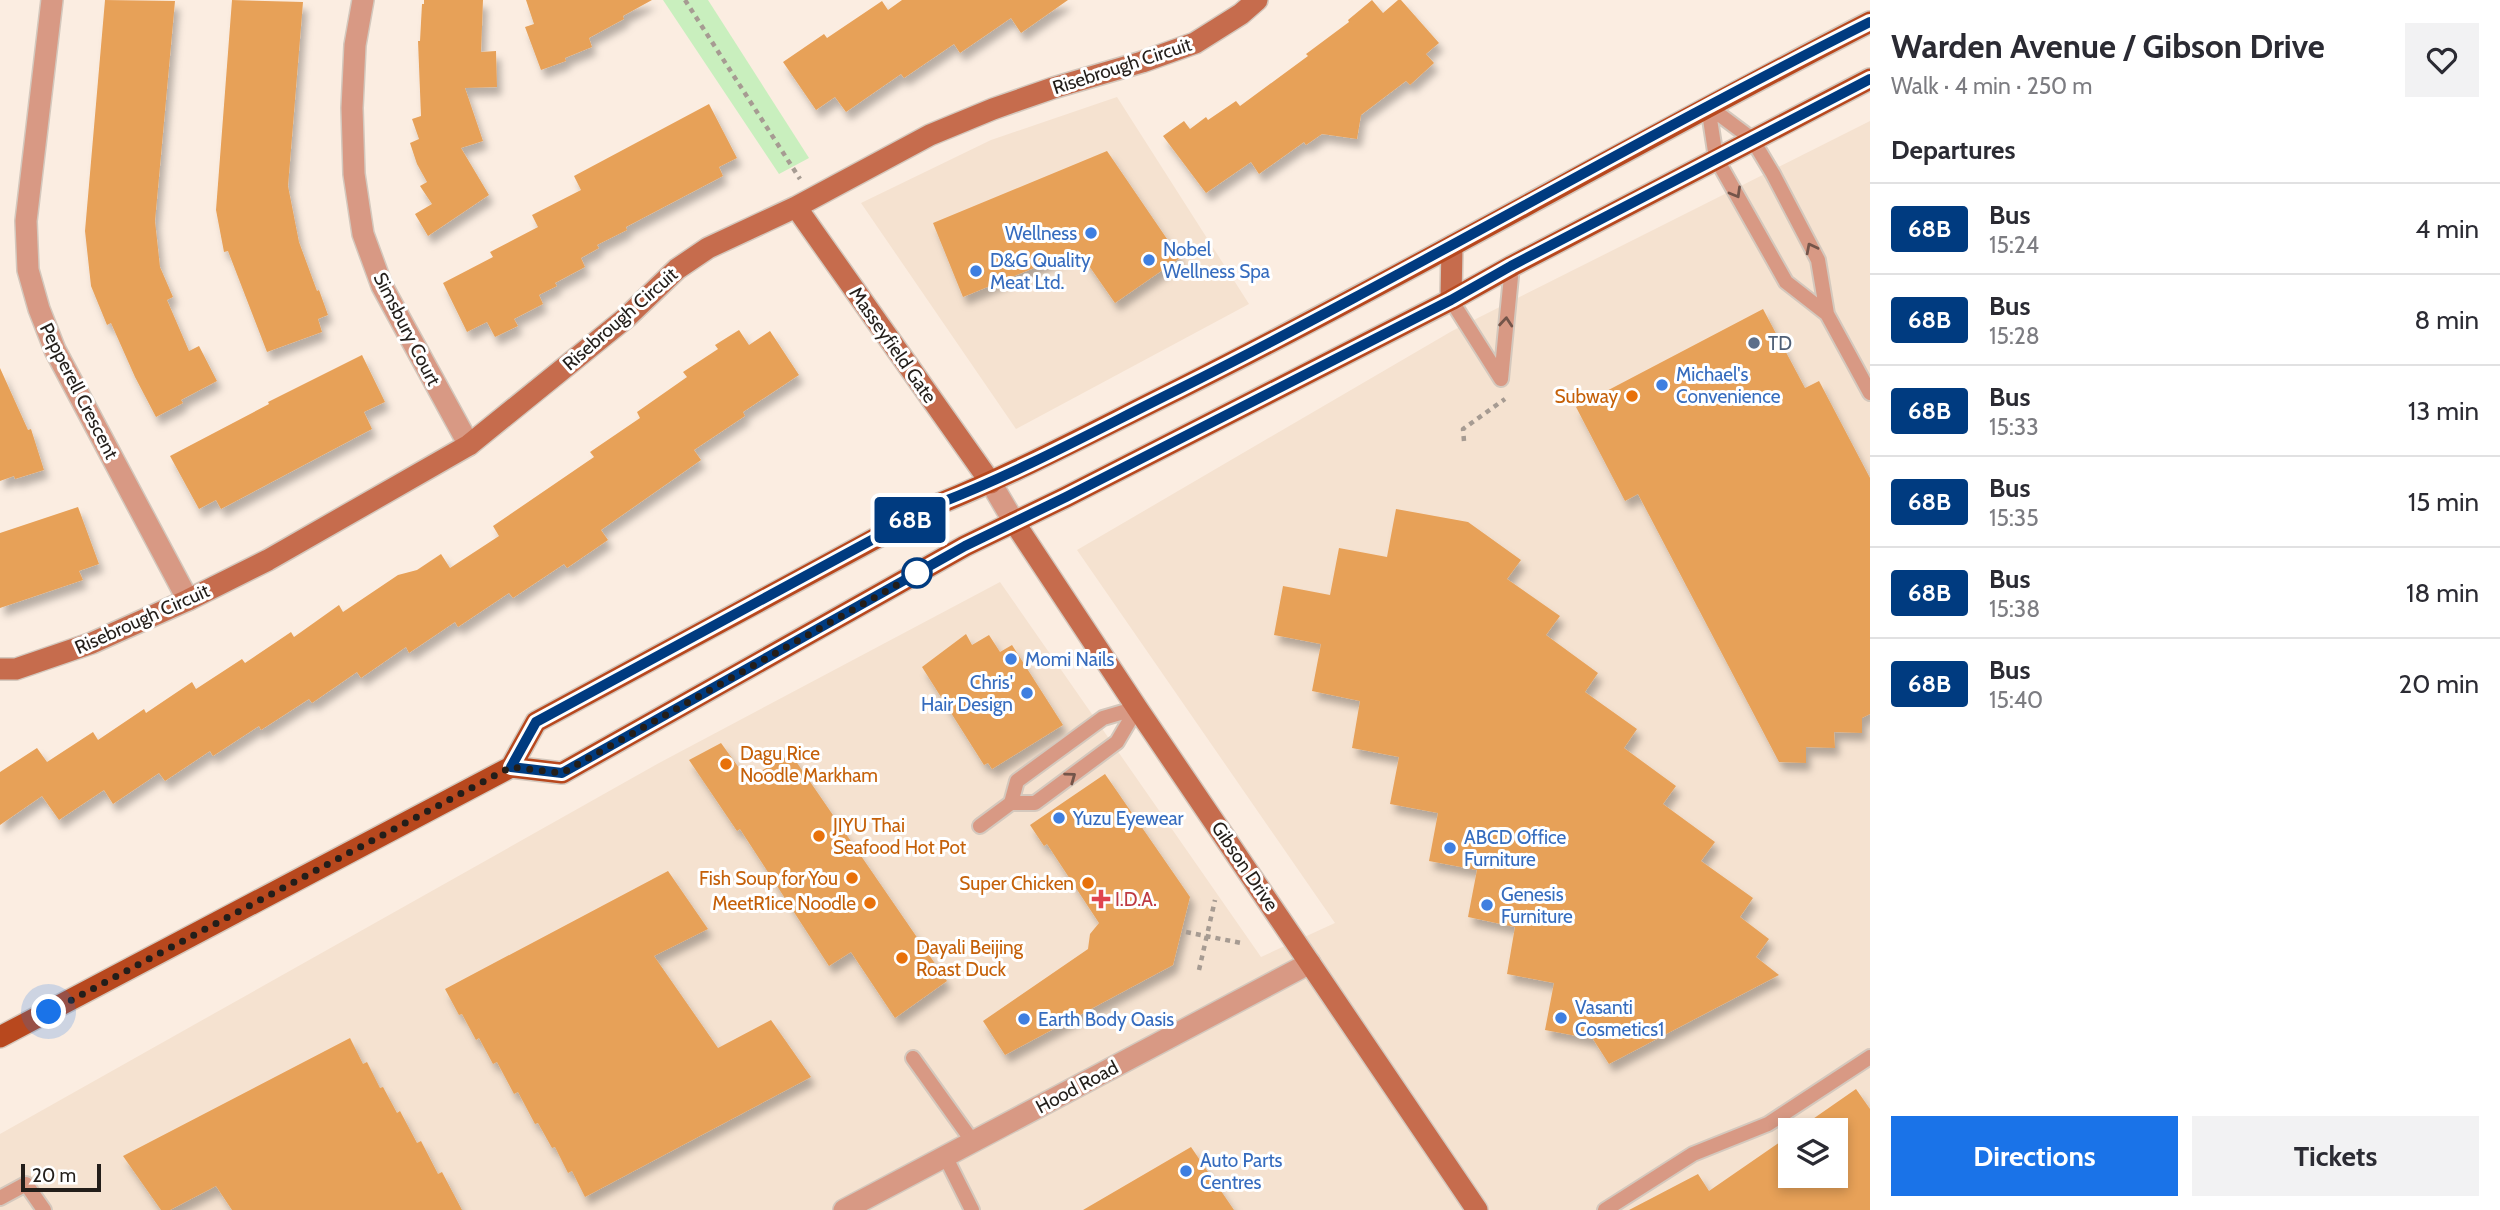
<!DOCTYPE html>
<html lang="en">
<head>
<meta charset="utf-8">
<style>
	:root { --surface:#fff; --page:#f2f2f3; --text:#2b2b33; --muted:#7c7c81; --line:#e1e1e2; --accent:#1a73e8 }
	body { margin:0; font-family:Cabin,sans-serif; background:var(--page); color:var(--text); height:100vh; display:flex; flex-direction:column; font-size:26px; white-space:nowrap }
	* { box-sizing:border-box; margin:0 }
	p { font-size:23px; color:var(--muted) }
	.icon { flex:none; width:38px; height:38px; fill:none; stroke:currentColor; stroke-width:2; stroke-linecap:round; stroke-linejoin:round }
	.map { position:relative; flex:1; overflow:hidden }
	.side { display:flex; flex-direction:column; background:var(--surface); width:630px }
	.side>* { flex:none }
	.badge { padding:0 14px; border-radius:5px; font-size:24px; line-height:46px }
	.buttons { position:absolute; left:1778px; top:1118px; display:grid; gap:14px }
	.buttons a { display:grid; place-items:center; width:70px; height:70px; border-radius:0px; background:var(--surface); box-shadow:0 4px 10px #0003; font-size:35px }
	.scale { position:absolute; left:21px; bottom:18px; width:80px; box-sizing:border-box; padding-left:7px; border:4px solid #231e1a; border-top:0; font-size:19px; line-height:24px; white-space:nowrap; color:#231e1a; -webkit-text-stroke:5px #fff; paint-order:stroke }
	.you { position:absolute; width:35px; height:35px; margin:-18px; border:5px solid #fff; border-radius:50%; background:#1a73e8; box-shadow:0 0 0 10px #1a73e833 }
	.map>.badge { position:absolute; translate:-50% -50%; box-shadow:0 0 0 4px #fff }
	h2 { padding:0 21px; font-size:26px; line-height:63px }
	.round { display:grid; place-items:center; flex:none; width:74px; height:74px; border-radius:0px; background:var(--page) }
	.overview { display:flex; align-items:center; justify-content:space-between; height:119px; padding:0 21px }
	h1 { font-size:33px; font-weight:700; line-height:52px }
	.cta { display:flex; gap:14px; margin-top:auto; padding:14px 21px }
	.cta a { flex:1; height:80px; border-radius:0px; background:var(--accent); color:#fff; font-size:28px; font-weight:700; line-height:80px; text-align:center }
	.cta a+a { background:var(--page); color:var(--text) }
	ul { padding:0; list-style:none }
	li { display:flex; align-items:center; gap:21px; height:91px; padding:0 21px; border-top:2px solid var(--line) }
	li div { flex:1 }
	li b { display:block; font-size:26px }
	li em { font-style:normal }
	li .badge { min-width:77px; font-weight:700; text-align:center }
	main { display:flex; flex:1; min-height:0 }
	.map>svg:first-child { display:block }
	.built { fill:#f5e2d0; fill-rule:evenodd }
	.green { fill:#c9efbe }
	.building { fill:#e7a159; filter:url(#shadow) }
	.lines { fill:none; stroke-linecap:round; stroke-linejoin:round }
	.lane-casing { stroke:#d4c8bd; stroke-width:18 }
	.street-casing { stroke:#d4c8bd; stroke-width:24 }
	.secondary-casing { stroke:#d4c8bd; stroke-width:24 }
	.primary-casing { stroke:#d4c8bd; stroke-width:24 }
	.path { stroke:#a69b92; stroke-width:4.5; stroke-dasharray:5 5; stroke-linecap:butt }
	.lane { stroke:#d89984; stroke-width:14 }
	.street { stroke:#d89984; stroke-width:21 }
	.secondary { stroke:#c66c4d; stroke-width:21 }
	.primary { stroke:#b8481e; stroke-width:21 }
	.oneway { stroke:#74554a }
	.line-casing { stroke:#fff; stroke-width:16 }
	.line { stroke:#003b80; stroke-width:10 }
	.walk { stroke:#231e1a; stroke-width:7; stroke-dasharray:0 12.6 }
	.shop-dot { fill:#3f7fe0; stroke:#fff; stroke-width:2.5 }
	.service-dot { fill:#5c6f8a; stroke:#fff; stroke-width:2.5 }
	.food-dot { fill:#e8710a; stroke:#fff; stroke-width:2.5 }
	.stop-dot { fill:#fff; stroke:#003b80; stroke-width:3.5 }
	.health-dot { fill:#e0444e; stroke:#fff; stroke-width:2.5 }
	.labels { text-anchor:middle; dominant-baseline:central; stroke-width:6; stroke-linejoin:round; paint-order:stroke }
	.street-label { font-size:19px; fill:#231e1a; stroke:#fff }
	.shop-label { font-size:19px; fill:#366cbe; stroke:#fff; text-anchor:start }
	.service-label { font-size:19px; fill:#4e5e75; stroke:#fff; text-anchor:start }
	.food-label { font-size:19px; fill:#c56008; stroke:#fff; text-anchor:end }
	.health-label { font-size:19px; fill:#be3a42; stroke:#fff; text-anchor:start }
</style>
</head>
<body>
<main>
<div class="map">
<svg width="1870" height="1210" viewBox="0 0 1870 1210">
	<defs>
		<filter id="shadow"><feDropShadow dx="4.5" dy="8" stdDeviation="3.5" flood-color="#0004"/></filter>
	</defs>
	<rect width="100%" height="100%" fill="#fbede1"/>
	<path class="built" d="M1117 97 1249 304 1016 429 861 203 991 140Z
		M1870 121V1210H0V1134L659 763 1000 582 1261 957 1335 923 1077 550 1452 331ZM1790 1130H1836V1176H1790Z"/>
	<path class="green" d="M663 0H708L809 158 779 174Z"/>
	<path class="building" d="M105 0 175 1 155 221 160 267 173 297 167 300 189 351 199 346 217 381 181 400 183 403 156 417 135 377 111 323 107 325 91 286 85 231Z
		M232 0 303 2 288 186 299 242 317 291 319 290 328 315 318 319 322 332 267 352 228 251 224 252 216 210Z
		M424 0H483L481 52 496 51 497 87 465 88 483 141 461 148 489 195 428 236 415 214 432 204 420 186 427 182 417 164 410 143 419 139 412 119 421 116 418 41H420L422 4H424Z
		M526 0H652L623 16 624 19 589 38 592 47 565 58 566 61 541 70 525 27 534 24Z
		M902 0H1068L1021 33 1011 18 960 53 954 44 904 78 901 74 846 112 835 97 816 110 783 62 824 34 827 38 882 1 888 10Z
		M1372 0 1383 13 1398 0H1401L1439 43 1426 54 1434 63 1410 85 1406 81 1361 115 1357 139 1322 134 1306 145 1304 142 1259 174 1251 162 1206 193 1163 136 1184 121 1190 129 1206 117 1208 120 1236 101 1240 106 1308 56 1306 54 1349 22 1348 20Z
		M709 104 737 158 719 167 723 176 626 227 627 230 597 245 599 248 581 258 585 267 555 283 557 286 539 295 543 304 514 319 518 326 495 337 487 322 467 332 443 283 493 257 490 252 538 227 532 215 581 190 574 176Z
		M1107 151 1180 258 1115 303 1078 250 963 297 933 223Z
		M1763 309 1805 388 1819 381 1870 478V714L1862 718V733L1834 732 1835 748 1806 747V763L1779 762 1638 494 1625 501 1576 407Z
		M739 330 749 345 770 331 799 375 743 412 745 416 694 450 701 460 601 530 608 540 567 568 564 564 513 598 509 593 458 627 455 622 409 653 406 647 361 678 357 672 312 703 309 699 261 730 259 726 213 756 210 751 165 781 159 773 113 804 104 790 59 820 42 796 0 825V772L37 748 47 762 93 732 98 740 144 709 146 713 192 682 196 689 242 659 245 663 291 632 294 637 339 605 343 612 398 575 417 570 441 554 450 568 499 536 493 526 594 457 590 452 640 418 637 412 687 377 683 372 718 349 715 345Z
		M362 355 385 402 364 412 372 429 221 509 216 500 199 509 170 456 269 404 268 402Z
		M0 368 28 430 31 429 44 470 15 479 14 476 0 481Z
		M78 507 99 564 79 571 83 580 0 608V533Z
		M1396 509 1468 522 1521 560 1507 579 1560 616 1546 635 1598 673 1585 692 1637 729 1624 748 1676 786 1663 804 1715 842 1701 861 1753 898 1740 917 1769 939 1756 957 1779 975 1609 1064 1593 1039 1545 1030 1554 983 1507 974 1515 927 1468 917 1477 870 1429 861 1438 813 1390 804 1399 757 1352 748 1360 701 1312 691 1321 644 1274 635 1283 586 1330 595 1339 548 1387 557Z
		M966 634 972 645 989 635 1000 652 1012 645 1063 725 992 769 988 763 984 765 922 667Z
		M721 743 747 779 791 754 947 981 895 1018 851 952 829 966 740 829 737 831 689 760Z
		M1105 774 1190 897 1173 965 1005 1055 983 1021 1088 949 1090 934 1099 923 1047 844 1044 846 1030 825Z
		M668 871 708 929 654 956 718 1048 771 1020 811 1077 585 1197 572 1171 568 1173 555 1147 552 1148 538 1123 535 1124 518 1092 514 1094 497 1062 493 1064 479 1038 476 1040 462 1014 459 1015 445 989Z
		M350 1038 363 1064 367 1062 380 1088 383 1087 397 1113 400 1111 417 1143 421 1141 438 1174 442 1172 462 1210H232L216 1186 170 1210H161L123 1156Z
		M1856 1089 1870 1109V1210H1629L1698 1174 1709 1191 1790 1135V1176H1836V1130H1797Z
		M1191 1147 1234 1210H1083Z"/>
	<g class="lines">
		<defs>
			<path id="lane" d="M1708 106 1752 139 1773 174 1818 260 1827 314 1870 393
				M1708 106 1716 158 1786 282 1827 314
				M1451 300 1501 379
				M1501 379 1512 266
				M1011 803 1017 781 1103 718 1137 708
				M980 826 1011 803H1035L1117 742 1137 708
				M913 1058 973 1142
				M945 1156 972 1210
				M0 1198 26 1184 44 1210
				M1605 1210 1693 1154 1768 1124 1870 1057"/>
			<path id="street" d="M52 0 26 221 28 270 39 309 55 350 188 600
				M363 0 355 45 352 108 354 174 363 234 382 286 469 445
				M991 483 1014 522
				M844 1210 1310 963"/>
			<path id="secondary" d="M796 207 991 483
				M1451 300 1452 246
				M1014 522 1137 708 1477 1210
				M0 669H16L92 643 188 600 268 560 469 445 627 317 677 269 708 248 796 207 930 135 993 109 1053 88 1142 62 1195 43 1241 14 1257 0"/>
			<path id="primary" d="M511 767 562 773 965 546 1066 497 1451 300 1512 266 1870 79
				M0 1037 511 767 536 722 941 503C1022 470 1100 428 1179 389 1412 272 1638 141 1870 22"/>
		</defs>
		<use href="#lane" class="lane-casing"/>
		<use href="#street" class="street-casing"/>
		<use href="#secondary" class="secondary-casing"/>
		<use href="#primary" class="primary-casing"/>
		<path class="path" d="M685 0 800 179
			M1464 441 1463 429 1505 399
			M1186 932 1241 943
			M1199 970 1215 900"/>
		<use href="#lane" class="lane"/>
		<use href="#street" class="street"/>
		<use href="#secondary" class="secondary"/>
		<use href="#primary" class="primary"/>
	</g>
	<defs><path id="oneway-chevron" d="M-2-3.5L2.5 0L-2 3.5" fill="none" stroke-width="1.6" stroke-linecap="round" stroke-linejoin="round" transform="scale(1.75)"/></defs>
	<g class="oneway">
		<use href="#oneway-chevron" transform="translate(1736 193) rotate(60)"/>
		<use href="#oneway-chevron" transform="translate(1811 248) rotate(-117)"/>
		<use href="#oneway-chevron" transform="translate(1506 322) rotate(-85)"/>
		<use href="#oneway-chevron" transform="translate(1071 777) rotate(-36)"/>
	</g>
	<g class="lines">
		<defs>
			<path id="line" d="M1870 22C1637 139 1412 272 1179 389 1100 428 1022 471 940 503L536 722 511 767 562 773 965 546 1066 497 1451 300 1511 266 1870 79"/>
		</defs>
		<use href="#line" class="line-casing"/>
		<use href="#line" class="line"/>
		<path class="walk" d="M49 1012 511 767 562 773 920 572 917 573"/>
	</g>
	<g class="shop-dot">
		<circle cx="1091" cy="233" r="7"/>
		<circle cx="1149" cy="260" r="7"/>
		<circle cx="976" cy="271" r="7"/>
		<circle cx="1662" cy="385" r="7"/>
		<circle cx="1011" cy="659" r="7"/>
		<circle cx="1027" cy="693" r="7"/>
		<circle cx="1059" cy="818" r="7"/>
		<circle cx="1450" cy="848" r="7"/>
		<circle cx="1487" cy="905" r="7"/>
		<circle cx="1561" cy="1018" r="7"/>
		<circle cx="1024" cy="1019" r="7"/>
		<circle cx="1186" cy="1171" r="7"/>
	</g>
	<circle class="service-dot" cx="1754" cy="343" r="7"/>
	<g class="food-dot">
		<circle cx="1632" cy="396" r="7"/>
		<circle cx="726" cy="764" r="7"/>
		<circle cx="819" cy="836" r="7"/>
		<circle cx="852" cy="878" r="7"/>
		<circle cx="1088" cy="883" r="7"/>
		<circle cx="870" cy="903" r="7"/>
		<circle cx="902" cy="958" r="7"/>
	</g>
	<circle class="stop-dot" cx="917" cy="573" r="14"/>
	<path class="health-dot" d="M1097.5 888.5h7v7h7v7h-7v7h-7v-7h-7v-7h7z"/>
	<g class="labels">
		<g class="street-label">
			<text transform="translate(1122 66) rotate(-18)">Risebrough Circuit</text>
			<text transform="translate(620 319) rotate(-41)">Risebrough Circuit</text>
			<text transform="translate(407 329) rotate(63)">Simsbury Court</text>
			<text transform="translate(893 345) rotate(55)">Masseyfield Gate</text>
			<text transform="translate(79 391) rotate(63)">Pepperell Crescent</text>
			<text transform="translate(142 619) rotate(-24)">Risebrough Circuit</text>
			<text transform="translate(1245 866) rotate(56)">Gibson Drive</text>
			<text transform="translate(1077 1087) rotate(-28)">Hood Road</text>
		</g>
		<g class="shop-label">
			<text x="1077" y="233" text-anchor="end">Wellness</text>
			<text x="1163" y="249">Nobel<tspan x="1163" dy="22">Wellness Spa</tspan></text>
			<text x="990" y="260">D&amp;G Quality<tspan x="990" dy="22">Meat Ltd.</tspan></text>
			<text x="1676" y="374">Michael's<tspan x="1676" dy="22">Convenience</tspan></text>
			<text x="1025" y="659">Momi Nails</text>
			<text x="1013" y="682" text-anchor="end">Chris'<tspan x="1013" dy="22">Hair Design</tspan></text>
			<text x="1073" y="818">Yuzu Eyewear</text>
			<text x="1464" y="837">ABCD Office<tspan x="1464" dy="22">Furniture</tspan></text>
			<text x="1501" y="894">Genesis<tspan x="1501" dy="22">Furniture</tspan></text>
			<text x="1575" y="1007">Vasanti<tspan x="1575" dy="22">Cosmetics1</tspan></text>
			<text x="1038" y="1019">Earth Body Oasis</text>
			<text x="1200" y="1160">Auto Parts<tspan x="1200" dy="22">Centres</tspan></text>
		</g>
		<g class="service-label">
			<text x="1768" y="343">TD</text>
		</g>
		<g class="food-label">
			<text x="1618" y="396">Subway</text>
			<text x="740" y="753" text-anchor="start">Dagu Rice<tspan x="740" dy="22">Noodle Markham</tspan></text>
			<text x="833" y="825" text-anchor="start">JIYU Thai<tspan x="833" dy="22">Seafood Hot Pot</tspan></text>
			<text x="838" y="878">Fish Soup for You</text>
			<text x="1074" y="883">Super Chicken</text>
			<text x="856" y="903">MeetR1ice Noodle</text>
			<text x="916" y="947" text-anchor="start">Dayali Beijing<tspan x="916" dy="22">Roast Duck</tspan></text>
		</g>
		<g class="health-label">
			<text x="1115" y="899">I.D.A.</text>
		</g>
	</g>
</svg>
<div class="buttons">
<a><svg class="icon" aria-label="layers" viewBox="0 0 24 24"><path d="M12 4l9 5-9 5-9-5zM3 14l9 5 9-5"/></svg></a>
</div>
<div class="scale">20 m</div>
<div class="you" style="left:49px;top:1012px"></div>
<b class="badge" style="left:910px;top:520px;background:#003b80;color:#fff">68B</b>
</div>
<section class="side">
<div class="overview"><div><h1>Warden Avenue / Gibson Drive</h1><p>Walk · 4 min · 250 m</p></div><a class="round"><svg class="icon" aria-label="heart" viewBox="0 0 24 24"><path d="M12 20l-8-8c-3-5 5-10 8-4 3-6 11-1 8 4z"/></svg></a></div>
<h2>Departures</h2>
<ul>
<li><span class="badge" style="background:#003b80;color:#fff">68B</span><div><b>Bus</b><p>15:24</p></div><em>4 min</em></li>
<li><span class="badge" style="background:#003b80;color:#fff">68B</span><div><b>Bus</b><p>15:28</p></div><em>8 min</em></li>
<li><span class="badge" style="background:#003b80;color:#fff">68B</span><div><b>Bus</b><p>15:33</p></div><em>13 min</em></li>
<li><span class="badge" style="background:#003b80;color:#fff">68B</span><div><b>Bus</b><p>15:35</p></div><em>15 min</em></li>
<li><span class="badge" style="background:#003b80;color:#fff">68B</span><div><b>Bus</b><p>15:38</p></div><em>18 min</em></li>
<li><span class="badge" style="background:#003b80;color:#fff">68B</span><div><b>Bus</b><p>15:40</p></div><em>20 min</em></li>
</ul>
<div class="cta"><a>Directions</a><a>Tickets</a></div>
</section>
</main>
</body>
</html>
